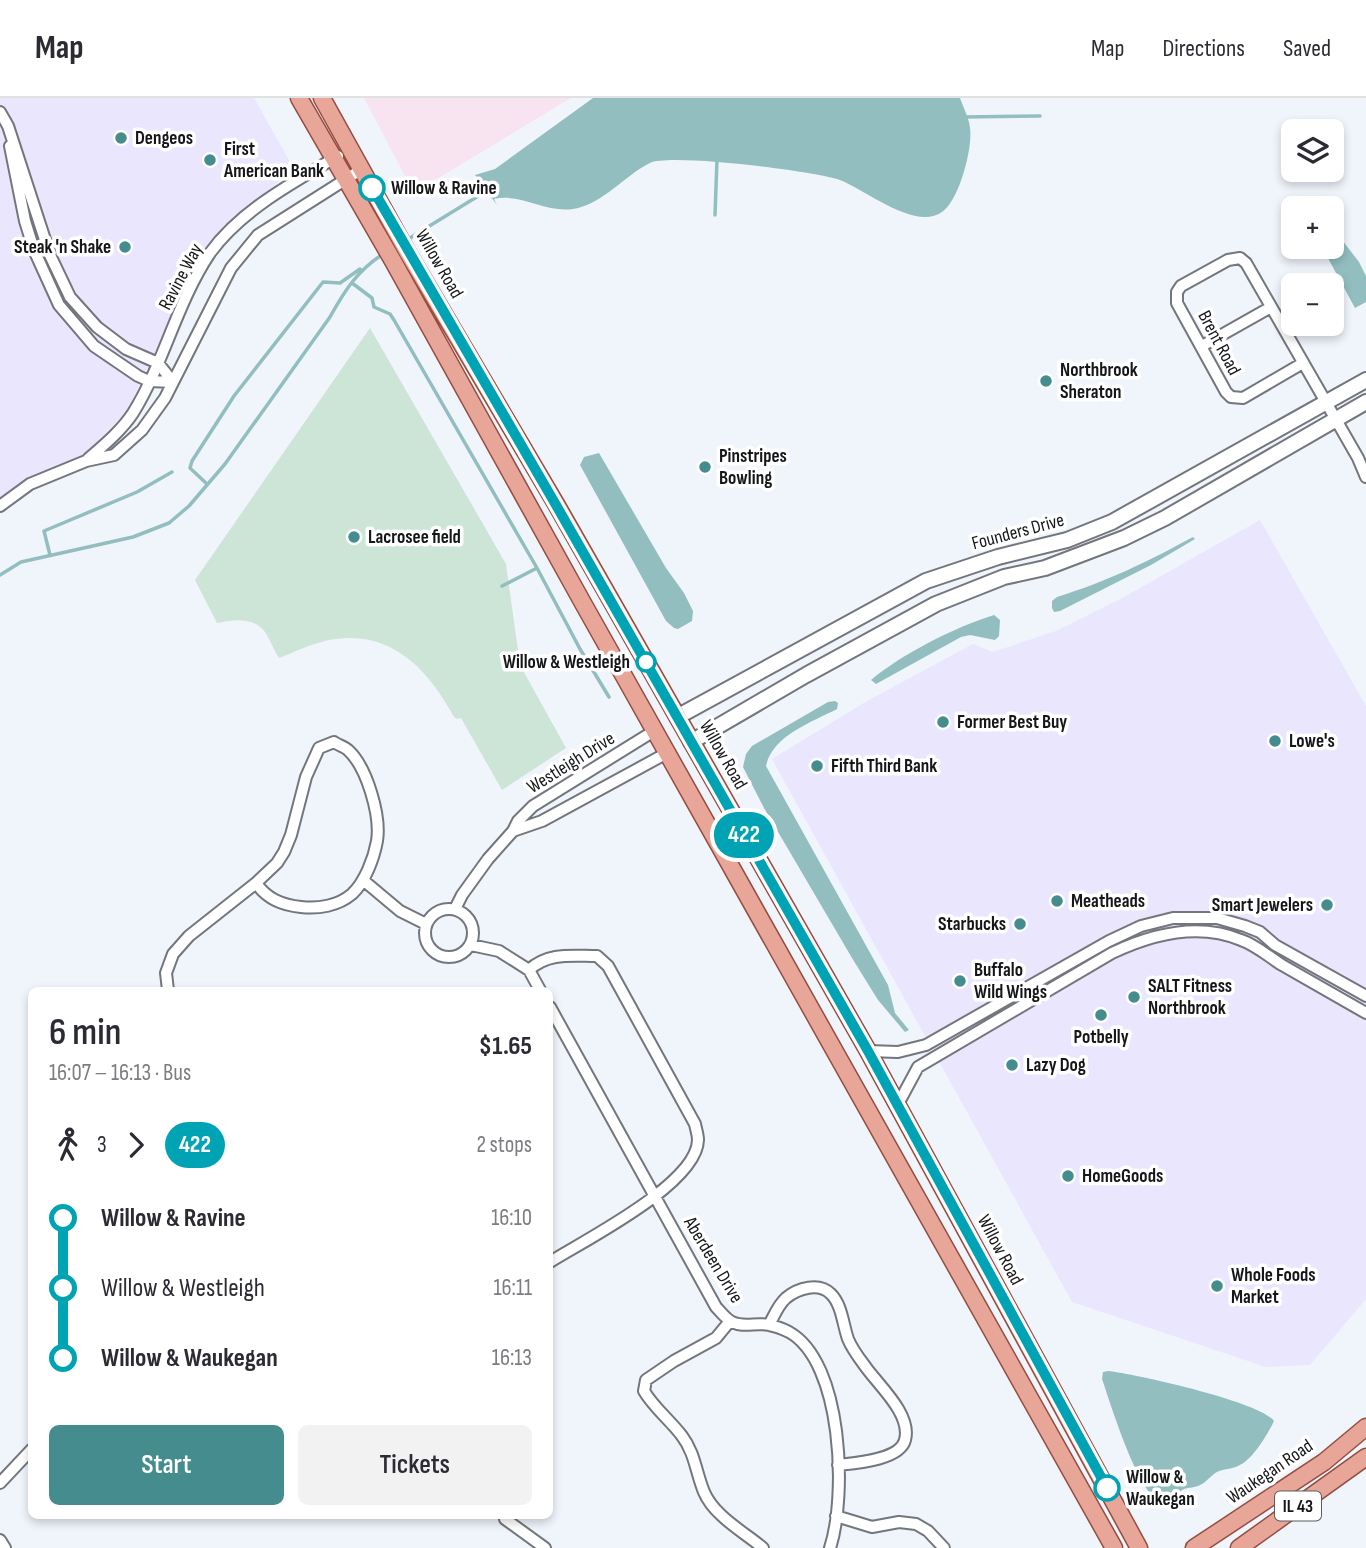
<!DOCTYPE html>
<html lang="en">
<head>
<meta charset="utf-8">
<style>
	:root { --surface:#fff; --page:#f2f2f3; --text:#2b2b33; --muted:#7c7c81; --line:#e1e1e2; --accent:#448c8d }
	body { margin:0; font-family:"Sofia Sans Condensed",sans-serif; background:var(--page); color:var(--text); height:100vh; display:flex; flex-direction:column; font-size:26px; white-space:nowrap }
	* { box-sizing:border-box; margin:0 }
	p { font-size:23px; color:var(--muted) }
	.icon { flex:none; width:38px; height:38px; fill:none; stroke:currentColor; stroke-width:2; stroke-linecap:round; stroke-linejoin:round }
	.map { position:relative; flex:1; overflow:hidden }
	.side { position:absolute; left:28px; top:889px; width:525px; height:532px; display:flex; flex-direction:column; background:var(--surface); border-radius:10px; box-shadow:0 4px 10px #0003 }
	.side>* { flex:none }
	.badge { padding:0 14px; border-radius:23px; font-size:24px; line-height:46px }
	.fabs { position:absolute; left:1281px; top:21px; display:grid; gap:14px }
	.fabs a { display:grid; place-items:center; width:63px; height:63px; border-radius:10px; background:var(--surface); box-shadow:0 4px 10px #0003; font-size:35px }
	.map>.badge { position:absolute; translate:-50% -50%; box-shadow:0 0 0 4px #fff }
	.legs { display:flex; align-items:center; gap:10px; height:77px; padding:0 21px; font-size:23px }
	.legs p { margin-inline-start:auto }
	.summary { display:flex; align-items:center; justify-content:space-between; height:119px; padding:0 21px }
	h1 { font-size:38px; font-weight:600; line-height:52px }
	.button { display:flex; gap:14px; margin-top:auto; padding:14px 21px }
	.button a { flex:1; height:80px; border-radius:10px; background:var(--accent); color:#fff; font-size:28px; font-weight:600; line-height:80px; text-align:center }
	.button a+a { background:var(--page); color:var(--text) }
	ul { padding:0 21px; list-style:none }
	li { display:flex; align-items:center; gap:24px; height:70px; font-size:26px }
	li i { display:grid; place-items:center; width:10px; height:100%; margin:0 9px; background:currentColor }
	li i::after { content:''; width:18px; height:18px; margin:-9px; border:5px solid; border-radius:50%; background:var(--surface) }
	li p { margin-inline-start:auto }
	li:first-child i { background:linear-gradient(#0000 50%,currentColor 0) }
	li:last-child i { background:linear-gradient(currentColor 50%,#0000 0) }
	header { display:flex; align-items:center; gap:42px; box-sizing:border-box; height:98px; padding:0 35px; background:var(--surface); border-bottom:2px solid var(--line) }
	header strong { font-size:33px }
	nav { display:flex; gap:38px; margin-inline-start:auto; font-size:24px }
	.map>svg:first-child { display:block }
	.commercial { fill:#eae6fd }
	.industrial { fill:#f8e3f1 }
	.green { fill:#cce5d7 }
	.water { fill:#93bec0 }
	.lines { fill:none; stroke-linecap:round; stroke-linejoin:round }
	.stream { stroke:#93bec0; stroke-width:3.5 }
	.minor-casing { stroke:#73767c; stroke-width:14 }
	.secondary-casing { stroke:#73767c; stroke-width:18 }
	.primary-casing { stroke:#944d40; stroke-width:19 }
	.minor { stroke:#fff; stroke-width:10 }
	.secondary { stroke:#fff; stroke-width:14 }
	.primary { stroke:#e8a699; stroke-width:16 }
	.line-1-casing { stroke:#fff; stroke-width:16 }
	.line-1 { stroke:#00a3b4; stroke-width:10 }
	.poi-dot { fill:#448c8d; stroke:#fff; stroke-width:2.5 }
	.stop-1-dot { fill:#fff; stroke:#00a3b4; stroke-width:3.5 }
	.labels { text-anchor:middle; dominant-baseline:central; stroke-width:7; stroke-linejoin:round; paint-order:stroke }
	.shield { fill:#fff; stroke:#5b5c5d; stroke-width:2 }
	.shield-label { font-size:18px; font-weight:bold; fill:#151618 }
	.poi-label { font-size:19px; font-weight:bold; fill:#151618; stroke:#fff; text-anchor:start }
	.stop-label { font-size:19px; font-weight:bold; fill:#151618; stroke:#fff; text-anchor:start }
	.street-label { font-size:19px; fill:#151618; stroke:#fff }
</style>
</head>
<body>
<header>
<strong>Map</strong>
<nav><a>Map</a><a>Directions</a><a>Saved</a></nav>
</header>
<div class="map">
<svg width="1366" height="1450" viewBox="0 0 1366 1450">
	<rect width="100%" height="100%" fill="#f0f4fb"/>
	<path class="commercial" d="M0 0H254L294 71 233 121 206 151 184 192 127 313 83 358 27 381 0 400Z
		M1260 422 1366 608V1201L1310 1267 1266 1269 1072 1204 772 661 867 603 973 546 993 554 1056 533 1124 499Z"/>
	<path class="industrial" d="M364 0H571L427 87 417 101Z"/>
	<path class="green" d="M370 230 506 466 520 567 566 650 502 692 461 620 457 621 454 619C426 568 388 529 325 543 309 547 294 554 279 560 274 553 272 546 268 539 257 518 236 521 217 525L195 482Z"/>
	<path class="water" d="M593 0H960C963 9 969 20 970 30 973 50 959 103 942 114 915 133 866 92 840 82 816 73 669 55 650 65 625 77 602 107 573 111 545 115 522 95 494 101L497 107 475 77 495 71Z
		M1316 99 1324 110H1296L1305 103Z
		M1332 129 1359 164 1366 178V204L1355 210 1322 149H1332Z
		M599 355 666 470 684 495 693 513 692 523 678 531 674 530 666 523 580 367 584 359Z
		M1193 439 1195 441 1151 467 1060 513 1054 514 1052 510V503L1057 499C1108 483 1147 464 1193 439Z
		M994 517 1000 522 999 538 995 542 970 537 961 539 876 586 871 582C902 556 955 529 994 517Z
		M835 603 838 605 837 611C812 624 772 638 766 668L888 887 895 915 909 932 905 934 878 902 852 860 764 710 743 669 746 656 752 648 828 604Z
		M1108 1273C1136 1276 1261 1304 1274 1323 1268 1336 1252 1363 1238 1368 1232 1371 1223 1371 1217 1374 1211 1377 1207 1384 1200 1387 1195 1390 1189 1389 1184 1391 1178 1394 1174 1402 1167 1404 1142 1413 1109 1300 1102 1281L1103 1274Z"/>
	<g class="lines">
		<path class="stream" d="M962 19 1040 18
			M715 117 717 61
			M405 143 488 92
			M352 185 372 200 374 209 390 216 394 222 537 470 502 488
			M207 386 190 370 192 363 234 298 323 184 340 185 360 171
			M50 457 44 433 137 394 172 374
			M537 470 580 551 609 599
			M0 477 21 464 133 439 169 425 189 408 225 366 330 219C345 192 357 173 383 156"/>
		<defs>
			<path id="minor" d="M0 14 8 28 50 157 70 199 97 229 126 251 158 265 173 284
				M10 48 25 123 34 152 59 207 94 248 138 278 149 283 173 284
				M1202 248 1271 209
				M1303 265 1243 300 1231 299 1226 294 1177 205V194L1181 188 1228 162 1240 160 1246 165 1358 360 1366 379
				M88 361C103 348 122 332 133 315 164 265 177 204 210 155 241 112 294 84 338 58
				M0 408 30 386 86 363 114 357 142 332 165 300 231 170 258 137 362 71
				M513 733 542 723 667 655
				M363 782 400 813 426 826
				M425 835a24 24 0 1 1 48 0a24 24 0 1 1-48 0Z
				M455 811 462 797 488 761 513 733 518 723 533 708 654 633
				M471 847 499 853 529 872 540 892
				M529 872C548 854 572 858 597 858L608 868 695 1026C696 1031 698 1037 698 1042 697 1086 585 1142 550 1164
				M168 892 166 875 173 856 189 838 256 785 277 765 284 754 291 737 306 679 319 650 334 644C338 647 345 649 348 652 367 669 381 718 377 743 374 760 365 784 352 796 338 808 318 811 301 809 282 807 267 801 256 785
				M550 909 716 1209C721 1214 726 1221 732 1224 744 1230 756 1224 769 1227 775 1228 783 1231 789 1234 843 1264 847 1398 830 1450
				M868 953 898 954 926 947 1109 843 1141 828 1173 820H1217L1245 828 1260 834 1275 847 1366 898
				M897 1008 918 969 1112 855C1152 836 1198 824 1241 842 1256 847 1269 859 1282 867 1310 883 1338 899 1366 915
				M730 1223 716 1240 674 1263 646 1282 644 1293C654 1310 670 1322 682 1338 695 1355 696 1375 704 1394 714 1418 744 1434 763 1450
				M769 1227C774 1218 778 1207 786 1200 798 1190 819 1184 831 1196 842 1207 843 1227 848 1241 852 1251 859 1260 865 1268 878 1287 912 1316 905 1342 900 1362 856 1365 838 1367
				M0 1385 32 1351
				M507 1418 505 1421 545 1450
				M836 1418 872 1429 899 1424 916 1426 928 1433 944 1450
				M0 1442 5 1450"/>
			<path id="secondary" d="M677 619 926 483 998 459 1067 442 1112 424 1366 282
				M691 644 806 577 936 506 1004 479 1045 470 1124 440 1165 420 1366 304"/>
			<path id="primary" d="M299 0 393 163 584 507 1114 1450
				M322 0 408 155 556 406 868 953 1139 1450
				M1194 1450 1324 1364 1366 1329
				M1239 1450 1366 1359"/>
		</defs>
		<use href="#minor" class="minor-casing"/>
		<use href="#secondary" class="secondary-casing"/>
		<use href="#primary" class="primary-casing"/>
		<use href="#minor" class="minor"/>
		<use href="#secondary" class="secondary"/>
		<use href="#primary" class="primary"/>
	</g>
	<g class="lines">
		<defs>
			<path id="line-1" d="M372 90 556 407 868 953 1107 1390"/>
		</defs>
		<use href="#line-1" class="line-1-casing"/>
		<use href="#line-1" class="line-1"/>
	</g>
	<g class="poi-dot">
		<circle cx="121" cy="40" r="7"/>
		<circle cx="210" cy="62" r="7"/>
		<circle cx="125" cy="149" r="7"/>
		<circle cx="1046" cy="283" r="7"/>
		<circle cx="705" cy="369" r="7"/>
		<circle cx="354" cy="439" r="7"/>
		<circle cx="943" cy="624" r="7"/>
		<circle cx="1275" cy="643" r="7"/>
		<circle cx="817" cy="668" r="7"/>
		<circle cx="1057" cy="803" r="7"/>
		<circle cx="1327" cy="807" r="7"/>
		<circle cx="1020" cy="826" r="7"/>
		<circle cx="960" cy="883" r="7"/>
		<circle cx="1134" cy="899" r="7"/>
		<circle cx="1101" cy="917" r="7"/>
		<circle cx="1012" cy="967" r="7"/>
		<circle cx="1068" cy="1078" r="7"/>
		<circle cx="1217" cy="1188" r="7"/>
	</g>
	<g class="stop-1-dot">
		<circle cx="372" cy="90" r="12"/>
		<circle cx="646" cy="564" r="9"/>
		<circle cx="1107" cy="1390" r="12"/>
	</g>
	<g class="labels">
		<rect class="shield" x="1275" y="1393.5" width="46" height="29" rx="5"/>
		<g class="shield-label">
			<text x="1298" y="1408">IL 43</text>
		</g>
		<g class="poi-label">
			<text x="135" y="40">Dengeos</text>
			<text x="224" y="51">First<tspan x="224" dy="22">American Bank</tspan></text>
			<text x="111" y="149" text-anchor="end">Steak 'n Shake</text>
			<text x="1060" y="272">Northbrook<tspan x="1060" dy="22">Sheraton</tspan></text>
			<text x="719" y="358">Pinstripes<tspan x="719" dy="22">Bowling</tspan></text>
			<text x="368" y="439">Lacrosee field</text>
			<text x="957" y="624">Former Best Buy</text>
			<text x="1289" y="643">Lowe's</text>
			<text x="831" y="668">Fifth Third Bank</text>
			<text x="1071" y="803">Meatheads</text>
			<text x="1313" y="807" text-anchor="end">Smart Jewelers</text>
			<text x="1006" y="826" text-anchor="end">Starbucks</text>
			<text x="974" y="872">Buffalo<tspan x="974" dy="22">Wild Wings</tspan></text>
			<text x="1148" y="888">SALT Fitness<tspan x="1148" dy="22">Northbrook</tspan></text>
			<text x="1101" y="939" text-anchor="middle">Potbelly</text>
			<text x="1026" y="967">Lazy Dog</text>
			<text x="1082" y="1078">HomeGoods</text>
			<text x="1231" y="1177">Whole Foods<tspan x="1231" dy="22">Market</tspan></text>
		</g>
		<g class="stop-label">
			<text x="391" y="90">Willow &amp; Ravine</text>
			<text x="630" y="564" text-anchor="end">Willow &amp; Westleigh</text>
			<text x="1126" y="1379">Willow &amp;<tspan x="1126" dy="22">Waukegan</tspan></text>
		</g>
		<g class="street-label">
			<text transform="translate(439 166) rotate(60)">Willow Road</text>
			<text transform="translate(181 179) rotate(-62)">Ravine Way</text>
			<text transform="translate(1219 245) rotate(62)">Brent Road</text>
			<text transform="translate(1018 434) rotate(-15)">Founders Drive</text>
			<text transform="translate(723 657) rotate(60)">Willow Road</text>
			<text transform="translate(571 665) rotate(-32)">Westleigh Drive</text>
			<text transform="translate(1000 1152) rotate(62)">Willow Road</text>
			<text transform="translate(713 1162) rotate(59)">Aberdeen Drive</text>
			<text transform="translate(1270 1374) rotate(-34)">Waukegan Road</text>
		</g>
	</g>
</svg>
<div class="fabs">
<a><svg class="icon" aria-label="layers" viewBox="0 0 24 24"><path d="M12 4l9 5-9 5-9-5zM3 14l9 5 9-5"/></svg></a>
<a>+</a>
<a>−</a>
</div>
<b class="badge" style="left:744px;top:737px;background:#00a3b4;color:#fff">422</b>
<section class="side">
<div class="summary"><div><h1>6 min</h1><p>16:07 – 16:13 · Bus</p></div><b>$1.65</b></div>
<div class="legs"><svg class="icon" aria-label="walk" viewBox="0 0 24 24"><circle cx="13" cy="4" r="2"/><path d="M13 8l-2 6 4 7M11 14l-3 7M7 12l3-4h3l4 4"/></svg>3<svg class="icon" aria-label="forward" viewBox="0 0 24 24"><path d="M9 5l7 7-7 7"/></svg><b class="badge" style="background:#00a3b4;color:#fff">422</b><p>2 stops</p></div>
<ul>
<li><i style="color:#00a3b4"></i><b>Willow &amp; Ravine</b><p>16:10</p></li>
<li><i style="color:#00a3b4"></i><span>Willow &amp; Westleigh</span><p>16:11</p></li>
<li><i style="color:#00a3b4"></i><b>Willow &amp; Waukegan</b><p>16:13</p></li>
</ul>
<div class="button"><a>Start</a><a>Tickets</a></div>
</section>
</div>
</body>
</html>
